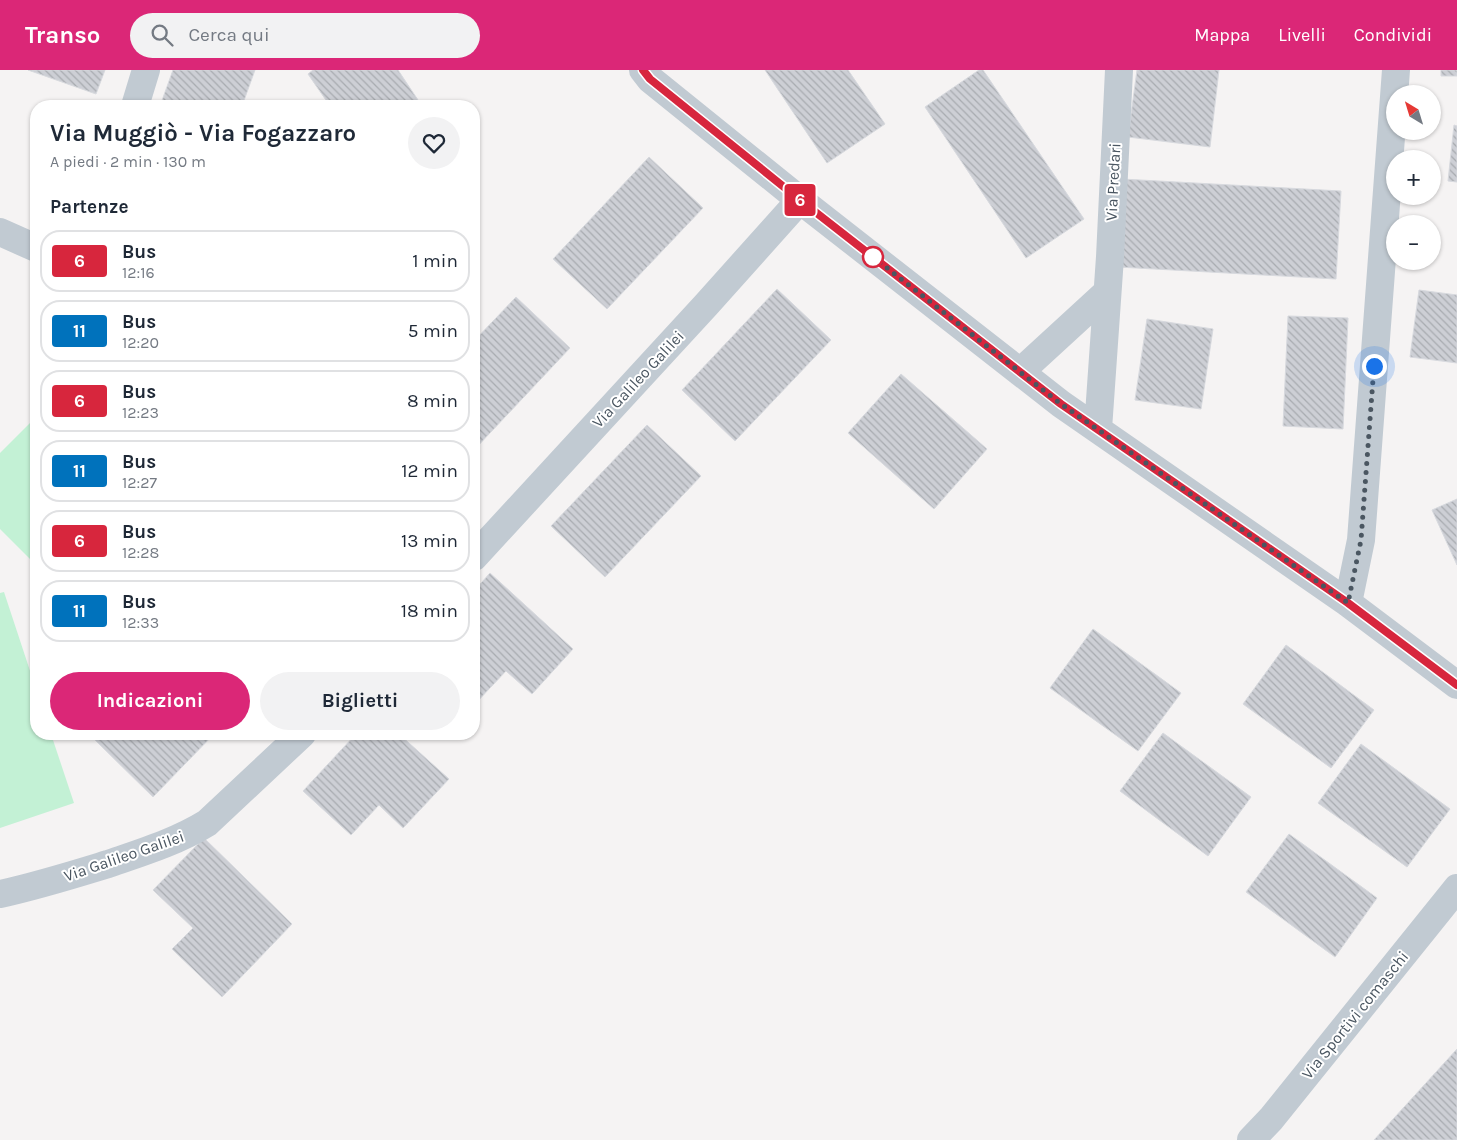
<!DOCTYPE html>
<html lang="it">
<head>
<meta charset="utf-8">
<style>
	:root { --surface:#fff; --page:#f2f2f3; --text:#1f2937; --muted:#747a83; --line:#e0e1e3; --accent:#db2777 }
	body { margin:0; font-family:Karla,sans-serif; background:var(--page); color:var(--text); height:100vh; display:flex; flex-direction:column; font-size:19px; white-space:nowrap }
	* { box-sizing:border-box; margin:0 }
	p { font-size:16px; color:var(--muted) }
	.icon { flex:none; width:28px; height:28px; fill:none; stroke:currentColor; stroke-width:2; stroke-linecap:round; stroke-linejoin:round }
	.map { position:relative; flex:1; overflow:hidden }
	.drawer { position:absolute; left:30px; top:30px; width:450px; height:640px; display:flex; flex-direction:column; background:var(--surface); border-radius:20px; box-shadow:0 1px 4px #0004 }
	.drawer>* { flex:none }
	.badge { padding:0 10px; border-radius:4px; font-size:18px; line-height:32px }
	.needle { width:32px; rotate:322deg }
	.tools { position:absolute; left:1386px; top:15px; display:grid; gap:10px }
	.tools a { display:grid; place-items:center; width:55px; height:55px; border-radius:50%; background:var(--surface); box-shadow:0 1px 4px #0004; font-size:25px }
	.you { position:absolute; width:25px; height:25px; margin:-12px; border:4px solid #fff; border-radius:50%; background:#1a73e8; box-shadow:0 0 0 8px #1a73e833 }
	.map>.badge { position:absolute; translate:-50% -50%; box-shadow:0 0 0 2px #fff }
	h2 { padding:0 20px; font-size:19px; line-height:45px }
	.round { display:grid; place-items:center; flex:none; width:52px; height:52px; border-radius:26px; background:var(--page) }
	.summary { display:flex; align-items:center; justify-content:space-between; height:85px; padding:0 20px }
	h1 { font-size:24px; font-weight:700; line-height:38px }
	.cta { display:flex; gap:10px; margin-top:auto; padding:10px 20px }
	.cta a { flex:1; height:58px; border-radius:30px; background:var(--accent); color:#fff; font-size:20px; font-weight:700; line-height:58px; text-align:center }
	.cta a+a { background:var(--page); color:var(--text) }
	ul { padding:0; list-style:none }
	li { display:flex; align-items:center; gap:15px; height:62px; margin:0 10px 8px; padding:0 10px; border:2px solid var(--line); border-radius:20px }
	li div { flex:1 }
	li b { display:block; font-size:19px }
	li em { font-style:normal }
	li .badge { min-width:55px; font-weight:700; text-align:center }
	header { display:flex; align-items:center; gap:30px; box-sizing:border-box; height:70px; padding:0 25px; background:var(--accent); color:#fff }
	header strong { font-size:24px }
	nav { display:flex; gap:28px; margin-inline-start:auto; font-size:18px }
	.search { width:350px; height:45px; background:var(--page); display:flex; align-items:center; gap:12px; box-sizing:border-box; padding:0 18px; border-radius:28px; color:var(--muted); font-size:19px }
	.map>svg:first-child { display:block }
	.green { fill:#c3f1d5 }
	.building { fill:url(#building-back-hatch); stroke:#d7d9de }
	.lines { fill:none; stroke-linecap:round; stroke-linejoin:round }
	.minor { stroke:#c1cad2; stroke-width:28 }
	.line-casing { stroke:#fff; stroke-width:11 }
	.line { stroke:#d7263d; stroke-width:8 }
	.walk { stroke:#4a5661; stroke-width:5; stroke-dasharray:0 9 }
	.stop-dot { fill:#fff; stroke:#d7263d; stroke-width:2.5 }
	.labels { text-anchor:middle; dominant-baseline:central; stroke-width:4; stroke-linejoin:round; paint-order:stroke }
	.street-label { font-size:16px; fill:#4a5661; stroke:#fff }
</style>
</head>
<body>
<header>
<strong>Transo</strong>
<div class="search"><svg class="icon" aria-label="search" viewBox="0 0 24 24"><circle cx="10" cy="10" r="6"/><path d="M15 15l6 6"/></svg>Cerca qui</div>
<nav><a>Mappa</a><a>Livelli</a><a>Condividi</a></nav>
</header>
<div class="map">
<svg width="1457" height="1070" viewBox="0 0 1457 1070">
	<defs>
		<pattern id="building-back-hatch" width="6" height="6" patternUnits="userSpaceOnUse" patternTransform="scale(1.25)"><rect width="6" height="6" fill="#cdcfd5"/><path d="M-1 5l2 2M0 0l6 6M5-1l2 2" fill="none" stroke="#a8abb0"/></pattern>
	</defs>
	<rect width="100%" height="100%" fill="#f5f3f3"/>
	<path class="green" d="M31 352 36 358V495L0 459V383Z
		M4 522 36 619V664H51L74 733 0 758V523Z"/>
	<path class="building" d="M28 0H105L96 24Z
		M173 0H255L242 36H160Z
		M313 0H398L422 36H330L308 4Z
		M765 0H848L885 54 827 93Z
		M979 0H983L1084 149 1026 188 925 37Z
		M1137 0H1219L1210 77 1128 67Z
		M1441 0H1457V6H1441Z
		M1454 55 1457 56V112L1448 111Z
		M649 87 703 138 607 239 553 189Z
		M1122 109 1341 121 1336 209 1118 197Z
		M777 219 831 270 735 371 682 320Z
		M1419 220 1457 225V293L1410 287Z
		M516 227 570 278 474 380V271Z
		M1288 246 1348 248 1343 359 1283 356Z
		M1147 249 1213 259 1201 339 1135 330Z
		M901 304 987 379 934 439 848 363Z
		M647 355 701 406 605 507 551 456Z
		M1457 429V495L1432 440Z
		M490 503 573 579 532 624 506 601 474 635V521Z
		M1093 559 1181 623 1138 681 1050 618Z
		M1286 575 1374 640 1331 698 1243 634Z
		M1163 663 1251 727 1208 786 1120 721Z
		M101 664H214L153 727 95 670Z
		M356 664H399L449 709 403 758 379 735 351 765 303 721Z
		M1361 674 1450 739 1407 797 1318 733Z
		M1289 764 1377 828 1335 887 1246 822Z
		M204 768 292 854 222 927 172 879 193 858 153 820Z
		M1457 979V1070H1374Z"/>
	<g class="lines">
		<path class="minor" d="M643 0 650 9 800 130 1061 334 1348 533 1457 615
			M135 36 146 0
			M0 162 36 178
			M1020 302 1105 224
			M1098 359 1110 187 1119 0
			M474 487 706 235 800 130
			M1348 533 1361 470 1396 0
			M0 824C37 816 72 805 108 794 143 782 176 772 207 753L302 664
			M1251 1070 1271 1049 1457 818"/>
	</g>
	<g class="lines">
		<defs>
			<path id="line" d="M643 0 650 9 800 130 1061 334 1348 533 1457 615"/>
		</defs>
		<use href="#line" class="line-casing"/>
		<use href="#line" class="line"/>
		<path class="walk" d="M873 187 1061 334 1348 533 1361 470 1374 296"/>
	</g>
	<circle class="stop-dot" cx="873" cy="187" r="10"/>
	<g class="labels">
		<g class="street-label">
			<text transform="translate(1113 112) rotate(-87)">Via Predari</text>
			<text transform="translate(638 309) rotate(-47)">Via Galileo Galilei</text>
			<text transform="translate(124 786) rotate(-19)">Via Galileo Galilei</text>
			<text transform="translate(1355 945) rotate(-51)">Via Sportivi comaschi</text>
		</g>
	</g>
</svg>
<div class="tools">
<a><svg class="needle" viewBox="-14 -14 28 28"><path d="M0-13l5 13h-10z" fill="#e53935"/><path d="M0 13l5-13h-10z" fill="#747a83"/></svg></a>
<a>+</a>
<a>−</a>
</div>
<div class="you" style="left:1374px;top:296px"></div>
<b class="badge" style="left:800px;top:130px;background:#d7263d;color:#fff">6</b>
<section class="drawer">
<div class="summary"><div><h1>Via Muggiò - Via Fogazzaro</h1><p>A piedi · 2 min · 130 m</p></div><a class="round"><svg class="icon" aria-label="heart" viewBox="0 0 24 24"><path d="M12 20l-8-8c-3-5 5-10 8-4 3-6 11-1 8 4z"/></svg></a></div>
<h2>Partenze</h2>
<ul>
<li><span class="badge" style="background:#d7263d;color:#fff">6</span><div><b>Bus</b><p>12:16</p></div><em>1 min</em></li>
<li><span class="badge" style="background:#0072bc;color:#fff">11</span><div><b>Bus</b><p>12:20</p></div><em>5 min</em></li>
<li><span class="badge" style="background:#d7263d;color:#fff">6</span><div><b>Bus</b><p>12:23</p></div><em>8 min</em></li>
<li><span class="badge" style="background:#0072bc;color:#fff">11</span><div><b>Bus</b><p>12:27</p></div><em>12 min</em></li>
<li><span class="badge" style="background:#d7263d;color:#fff">6</span><div><b>Bus</b><p>12:28</p></div><em>13 min</em></li>
<li><span class="badge" style="background:#0072bc;color:#fff">11</span><div><b>Bus</b><p>12:33</p></div><em>18 min</em></li>
</ul>
<div class="cta"><a>Indicazioni</a><a>Biglietti</a></div>
</section>
</div>
</body>
</html>
